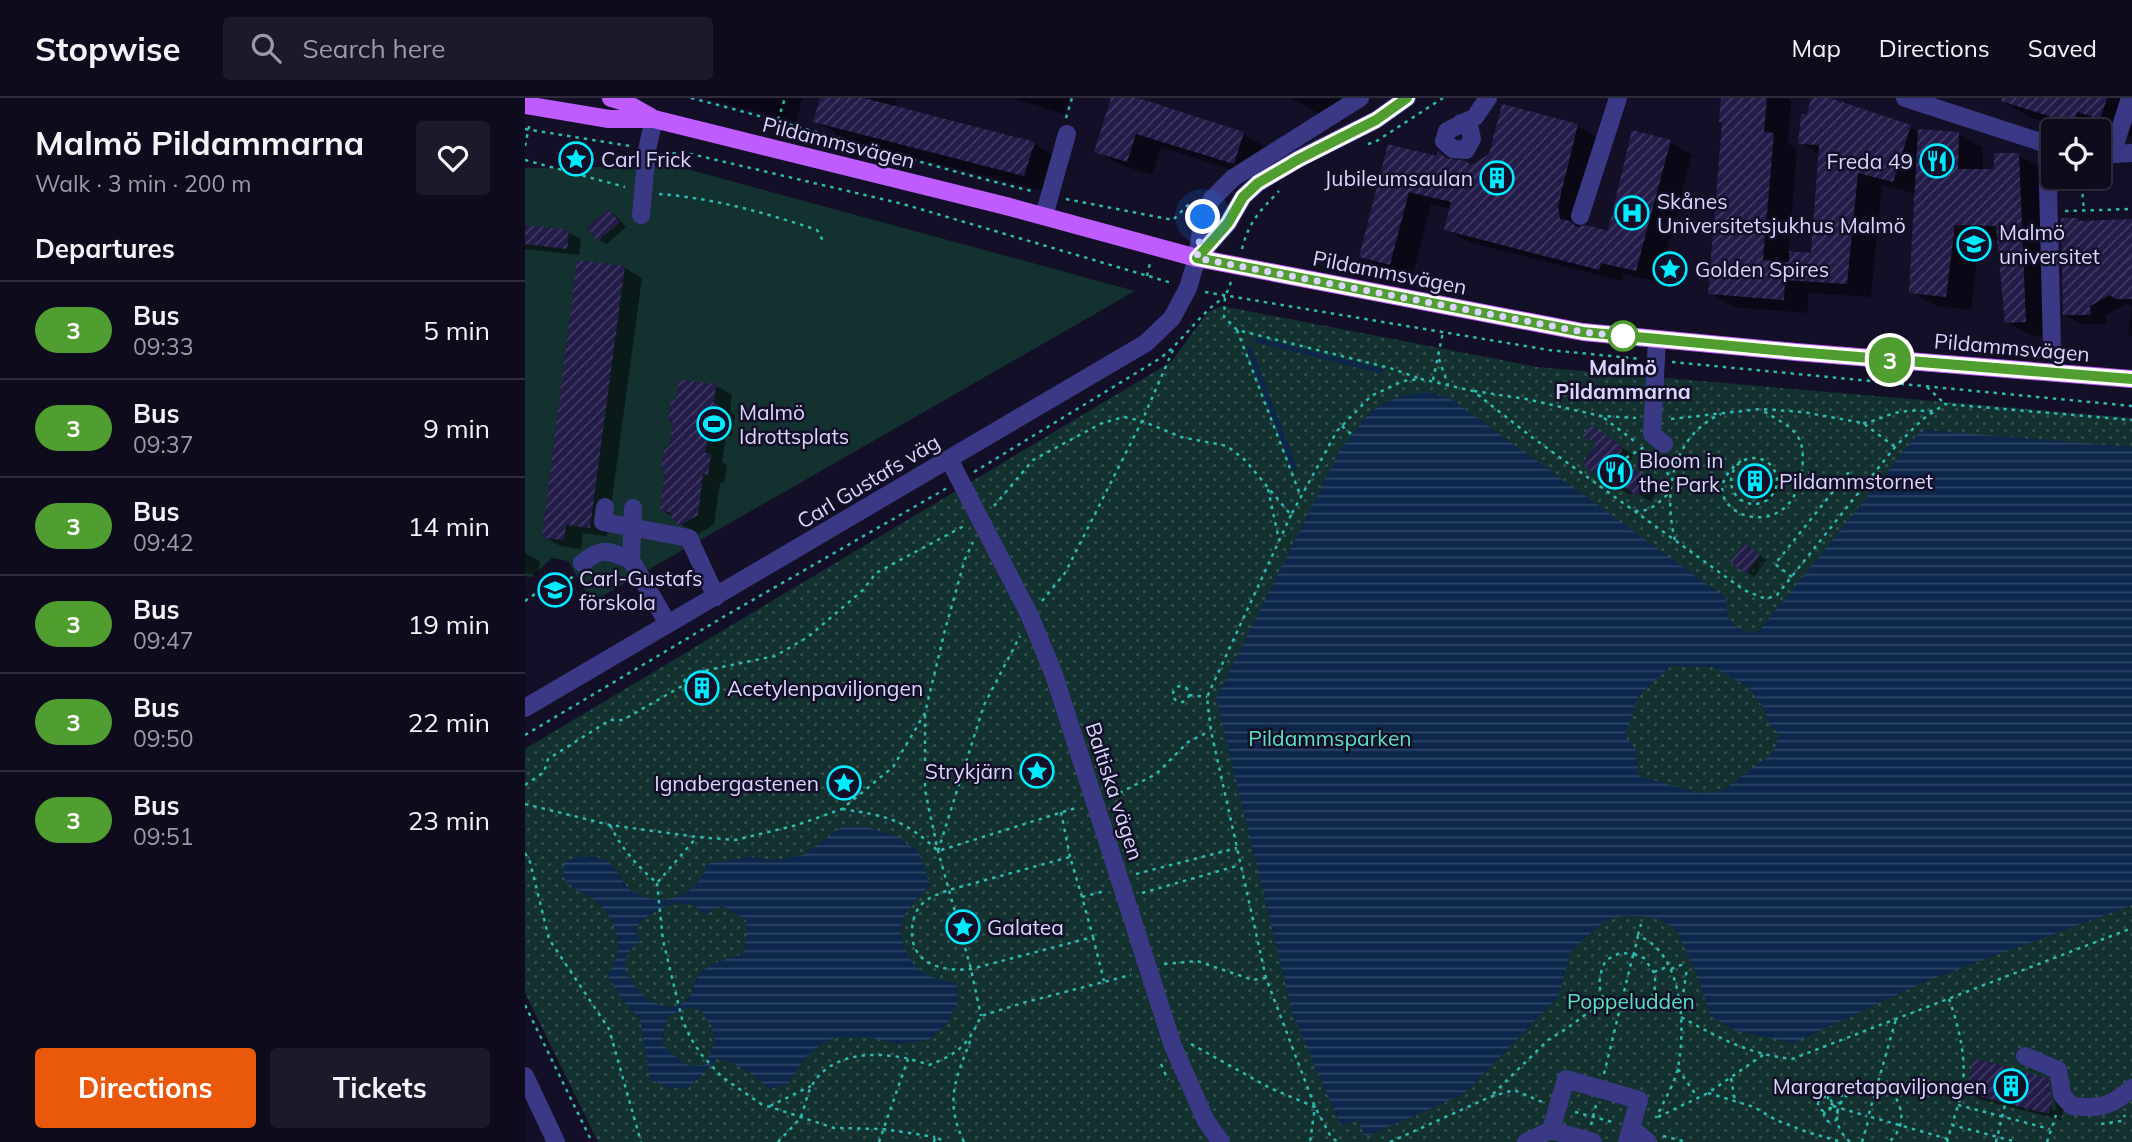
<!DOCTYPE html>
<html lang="en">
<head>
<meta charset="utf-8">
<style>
	:root { --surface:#0e0b1d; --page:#1c192a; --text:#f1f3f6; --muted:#9b9ba4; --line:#2e2b3b; --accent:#ea580c }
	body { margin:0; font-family:Mulish,sans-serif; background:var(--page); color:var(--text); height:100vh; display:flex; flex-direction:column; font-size:26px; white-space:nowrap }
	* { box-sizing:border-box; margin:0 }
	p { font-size:23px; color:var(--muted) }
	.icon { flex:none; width:38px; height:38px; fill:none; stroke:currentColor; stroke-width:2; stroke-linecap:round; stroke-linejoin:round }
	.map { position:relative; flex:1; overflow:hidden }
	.drawer { display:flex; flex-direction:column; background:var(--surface); width:525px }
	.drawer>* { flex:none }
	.badge { padding:0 14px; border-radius:23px; font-size:24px; line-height:46px }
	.buttons { position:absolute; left:1516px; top:21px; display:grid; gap:14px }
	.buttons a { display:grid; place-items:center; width:70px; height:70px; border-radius:7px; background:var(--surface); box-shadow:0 7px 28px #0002,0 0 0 2px var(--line); font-size:35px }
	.you { position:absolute; width:35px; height:35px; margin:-18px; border:5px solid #fff; border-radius:50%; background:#1a73e8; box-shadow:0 0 0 10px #1a73e833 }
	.map>.badge { position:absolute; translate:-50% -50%; box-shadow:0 0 0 4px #fff }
	h2 { padding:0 35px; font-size:26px; line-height:63px }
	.round { display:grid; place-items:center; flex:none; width:74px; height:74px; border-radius:7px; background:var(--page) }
	.summary { display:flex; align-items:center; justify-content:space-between; height:119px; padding:0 35px }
	h1 { font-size:33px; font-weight:700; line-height:52px }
	.action { display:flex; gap:14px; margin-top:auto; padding:14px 35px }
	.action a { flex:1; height:80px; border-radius:7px; background:var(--accent); color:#fff; font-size:28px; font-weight:700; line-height:80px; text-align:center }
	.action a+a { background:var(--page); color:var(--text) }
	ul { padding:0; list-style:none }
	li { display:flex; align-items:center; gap:21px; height:98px; padding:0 35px; border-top:2px solid var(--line) }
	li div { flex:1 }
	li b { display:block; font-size:26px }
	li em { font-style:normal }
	li .badge { min-width:77px; font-weight:700; text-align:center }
	header { display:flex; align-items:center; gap:42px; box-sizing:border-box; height:98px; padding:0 35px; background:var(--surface); border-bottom:2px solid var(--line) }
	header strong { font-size:33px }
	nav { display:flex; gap:38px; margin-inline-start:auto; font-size:24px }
	.search { width:490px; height:63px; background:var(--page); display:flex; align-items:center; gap:18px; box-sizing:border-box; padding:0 24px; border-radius:7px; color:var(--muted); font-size:26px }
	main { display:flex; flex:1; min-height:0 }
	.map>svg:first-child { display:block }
	.grass { fill:#12312f }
	.park { fill:url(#park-dots) }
	.water { fill:url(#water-rules); fill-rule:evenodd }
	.shadow { fill:#0007 }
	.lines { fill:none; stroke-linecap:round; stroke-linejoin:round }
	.stream { stroke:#0d264c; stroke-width:5 }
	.building { fill:url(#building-hatch) }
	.path { stroke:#2ebaaf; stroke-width:2.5; stroke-dasharray:3.5 5; stroke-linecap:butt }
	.minor { stroke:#3b3986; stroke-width:18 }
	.major { stroke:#bf5cff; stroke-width:18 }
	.line-casing { stroke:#fff; stroke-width:16 }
	.line { stroke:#509e2f; stroke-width:10 }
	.walk { stroke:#d9d5ff; stroke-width:7; stroke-dasharray:0 12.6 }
	.stop-dot { fill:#fff; stroke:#509e2f; stroke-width:3.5 }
	.labels { text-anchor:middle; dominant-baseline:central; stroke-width:5; stroke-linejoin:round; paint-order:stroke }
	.street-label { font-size:21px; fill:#d9d5ff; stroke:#130f27 }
	.poi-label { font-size:21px; fill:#d9d5ff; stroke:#130f27; text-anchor:start }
	.stop-label { font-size:21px; font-weight:bold; fill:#d9d5ff; stroke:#130f27 }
	.park-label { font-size:21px; fill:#5ee2be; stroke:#130f27 }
</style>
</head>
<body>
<header>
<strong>Stopwise</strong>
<div class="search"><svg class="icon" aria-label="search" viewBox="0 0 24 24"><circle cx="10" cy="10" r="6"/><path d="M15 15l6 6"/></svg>Search here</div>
<nav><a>Map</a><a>Directions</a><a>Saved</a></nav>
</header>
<main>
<section class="drawer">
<div class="summary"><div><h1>Malmö Pildammarna</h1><p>Walk · 3 min · 200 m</p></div><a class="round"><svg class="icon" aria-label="heart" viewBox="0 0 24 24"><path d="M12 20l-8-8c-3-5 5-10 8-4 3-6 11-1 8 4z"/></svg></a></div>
<h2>Departures</h2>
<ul>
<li><span class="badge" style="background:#509e2f;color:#fff">3</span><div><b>Bus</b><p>09:33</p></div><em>5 min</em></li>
<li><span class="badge" style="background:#509e2f;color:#fff">3</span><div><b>Bus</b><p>09:37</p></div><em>9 min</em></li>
<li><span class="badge" style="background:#509e2f;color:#fff">3</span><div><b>Bus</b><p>09:42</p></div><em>14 min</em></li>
<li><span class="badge" style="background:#509e2f;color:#fff">3</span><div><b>Bus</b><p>09:47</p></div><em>19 min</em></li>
<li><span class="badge" style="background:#509e2f;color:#fff">3</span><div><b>Bus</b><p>09:50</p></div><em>22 min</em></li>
<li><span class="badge" style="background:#509e2f;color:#fff">3</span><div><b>Bus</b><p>09:51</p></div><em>23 min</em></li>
</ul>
<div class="action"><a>Directions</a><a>Tickets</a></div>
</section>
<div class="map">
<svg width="1607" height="1044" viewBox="0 0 1607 1044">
	<defs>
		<pattern id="park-dots" width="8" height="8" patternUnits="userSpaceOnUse" patternTransform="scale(1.75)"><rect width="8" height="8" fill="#12312f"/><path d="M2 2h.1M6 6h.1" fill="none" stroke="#344e4e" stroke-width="1.8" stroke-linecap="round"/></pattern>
		<pattern id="water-rules" width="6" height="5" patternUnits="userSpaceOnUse" patternTransform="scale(1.75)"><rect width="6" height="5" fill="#0d264c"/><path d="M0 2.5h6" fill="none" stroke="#304567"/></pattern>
		<pattern id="building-hatch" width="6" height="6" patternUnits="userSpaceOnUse" patternTransform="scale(1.75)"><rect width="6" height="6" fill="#231b48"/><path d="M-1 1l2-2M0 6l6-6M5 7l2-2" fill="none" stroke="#423b63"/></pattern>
	</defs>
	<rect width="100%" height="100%" fill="#130f27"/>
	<path class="grass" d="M151 68 610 193 67 504 43 463 27 460 7 479 0 478V70Z"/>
	<path class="park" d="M697 208 1012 269 1607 320V1044H73L0 895V651L646 264 683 214Z"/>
	<path class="water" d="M904 294 926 301 1201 500C1200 522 1211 538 1234 533L1392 337 1401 332 1607 349V807L1399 884 1269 945 1211 933 1185 917 1174 882 1151 831 1133 821 1115 818H1097L1079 823 1046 853 1033 899 939 996 840 1039 833 1022 816 1028 768 917 691 600 815 352 845 314 861 304 880 297ZM1146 568 1188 569 1224 590 1239 610 1244 625 1254 637 1248 655 1197 693 1173 695 1114 678 1110 651 1100 638 1113 598Z
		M338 728 370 738 394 754 405 787C393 800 380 811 376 828 375 834 377 839 378 845 385 871 406 883 432 885L433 903 422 926 404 942 372 946 344 939H312L298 945 281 959 263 986 245 991C229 978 212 964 192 961L163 990H147L125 982 115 921 97 902 83 878C86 871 91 864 92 857 96 838 85 813 69 802 54 792 52 795 38 779L40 763C54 759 64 756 78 761 94 768 95 785 107 793 136 812 174 798 182 766L224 759 249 762 278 757 317 729ZM152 805 169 807 179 817 196 807 221 822 222 837 218 856C204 861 185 864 174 876 169 882 169 894 163 900 143 924 107 893 101 872 97 858 108 849 117 841L110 835C114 819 136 809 152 805ZM165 909 177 913 187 929 190 943 180 967 166 968 158 965 137 946 142 918Z"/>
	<path class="shadow" d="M179 0H278L271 24Z
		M296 0H372L369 9 509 46 544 66 534 97 325 43 290 23Z
		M485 0H544L539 16Z
		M588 0H608L718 36 743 50 733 80 636 49 627 77 596 67 571 53Z
		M766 0H826L819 23 791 14Z
		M1198 0H1261L1266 3 1263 45 1272 50 1264 155 1287 157 1295 57 1275 45 1288 0H1299L1393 33 1433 35 1458 50V73H1471L1493 57 1518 71 1526 237 1507 238 1482 224 1474 141H1455L1446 212 1411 208 1386 194 1391 96 1357 87 1346 199 1284 195 1282 215 1209 209 1185 195 1199 24Z
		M1607 0V39L1587 32 1583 44 1573 41V33H1548L1507 20 1473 1Z
		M978 8 1053 28 1075 41 1054 121 1056 130 1084 135 1145 44 1167 57 1133 184 1099 176 1097 183 944 144 921 131 927 111 906 106 887 179 859 171 836 158 864 48 912 60 914 55 926 63 947 69 966 57Z
		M84 113 91 118 101 129 82 146 74 142Z
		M1552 122 1557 125 1607 123V238L1603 236 1607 209 1602 206 1581 217 1582 226H1556L1539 216Z
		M0 128 43 134 56 141 54 157 0 151Z
		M53 164 100 170 117 180 82 438 58 435 56 451 36 448 19 439Z
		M191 288 207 297 205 314 210 317 207 338 201 337 197 364 202 367 199 385H195L189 426 174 436 153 425 149 420 137 412 146 352Z
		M1077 336 1108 357 1103 367 1135 389 1125 403 1110 394 1106 397 1095 391 1074 346Z
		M1231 368 1252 380 1254 390 1249 399 1239 403 1229 400 1220 395 1215 386 1218 373Z
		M1228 452 1241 462 1229 479 1222 474Z
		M0 455 15 463 13 477 0 475Z
		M178 580 181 582 190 599 181 603 178 601Z
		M1522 982 1527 1011 1531 1010 1525 983 1535 989 1539 1010 1536 1022 1454 1001 1442 994Z"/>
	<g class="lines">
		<path class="stream" d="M732 242 856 273
			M724 250 769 370"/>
	</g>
	<path class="building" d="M295 0H339L510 44 499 78 288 24Z
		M586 0H613L719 34 709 66 611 36 602 64 569 54Z
		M1196 0H1242L1239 34 1249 35 1238 162 1264 164V153L1286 155 1294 47 1273 46 1276 16H1282L1286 0H1305L1386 27 1368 84 1333 75 1322 186 1260 182 1259 202 1183 196 1197 24H1194Z
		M1476 0H1582L1575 21 1552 14 1549 26 1476 3Z
		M977 6 1053 26 1033 108 1035 121 1045 123 1052 129 1061 127 1083 133 1107 32 1146 42 1111 173 1076 165 1074 172 919 132 926 104 884 94 865 167 834 159 863 46 911 58 913 53 921 60 941 63 946 67 964 56Z
		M1393 31 1434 34 1433 71H1469V55H1494L1501 224 1480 225 1471 128 1430 127 1421 199 1384 195Z
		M83 111 95 124 73 143 61 130Z
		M1536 120H1553V123L1607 121V201H1590L1585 197 1565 208 1566 217H1538Z
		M0 127 44 132 42 151 0 146Z
		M52 162 100 168 65 430 41 427 39 442 17 440Z
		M154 281 191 286 189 305 193 306 190 330 184 329 180 355 186 356 183 377 178 376 173 417 156 427 151 426 144 414 135 413 140 372 136 371 139 349 144 350 148 324 143 323 146 301 151 302Z
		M1065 327 1098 349 1092 359 1124 381 1112 398 1098 388 1094 392 1057 366 1071 346 1058 338Z
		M1213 383a17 17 0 1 1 34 0a17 17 0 1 1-34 0Z
		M1219 445 1235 457 1221 476 1205 464Z
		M178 578 187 597 176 603 167 584Z
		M1449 960 1523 980 1527 1002 1524 1016 1440 995Z"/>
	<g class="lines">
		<path class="path" d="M166 0C281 29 393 66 507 93
			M541 20 547 0
			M253 22 260 0
			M0 31 105 48
			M843 46 850 44 918 0
			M0 48 5 24
			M139 55 166 56 378 106 647 185
			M0 62 100 89
			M1556 79 1559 113
			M134 96C188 100 241 115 292 132L298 143
			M541 101 648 122 665 105
			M1540 113 1607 111
			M717 151C724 123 735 113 754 93
			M622 178 625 165
			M706 184 700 199 699 219 712 232 865 270 893 280
			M680 194 1024 252 1116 261
			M712 232 776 399
			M914 261 923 287
			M1147 264 1607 308
			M908 282 918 234
			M1402 289 1420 306
			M949 293 1001 301 1076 318 1111 320
			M1079 320 1112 345
			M1146 321 1235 311 1278 314 1338 325 1370 349
			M1338 325C1349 324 1356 319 1367 316 1381 311 1395 313 1409 313
			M817 328 826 336
			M1206 383a23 23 0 1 1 46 0a23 23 0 1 1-46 0Z
			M1101 360 1119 349
			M1131 361 1146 380
			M1216 363C1154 407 1265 459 1277 373 1282 332 1265 330 1237 312
			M449 374 634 261C659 243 674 215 700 199
			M743 391 754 442
			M469 408 508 362 577 325 599 319 617 323 656 339 702 348 720 362 766 417 812 333 846 298 878 283 896 281 948 293 1008 340 1219 492 1241 501 1252 497 1370 349 1398 321 1420 306 1607 322
			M1110 413C1125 414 1132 406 1143 396
			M766 417 682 599 686 633 741 880 790 1009 806 1039 813 1044
			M1150 442C1138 394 1147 338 1196 316
			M1267 479 1250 466 1323 375 1341 389
			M0 503 23 487 40 484 49 478
			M517 503 540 475 617 323 648 252
			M648 596a8 8 0 1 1 16 0a8 8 0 1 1-16 0Z
			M664 597 682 599
			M400 617V692L413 753 446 871 456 918
			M0 637 200 518 422 390
			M0 687 19 674 23 661 85 622H98L157 588 161 580 173 574 250 558 283 539 338 492 351 475 439 428
			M587 699 631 676 663 644 685 633
			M0 706 85 727 172 739 210 742 272 727 317 711 368 669 400 615 420 532 440 461 448 444
			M317 711C362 718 379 721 413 753L554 709
			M536 714 545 759
			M85 727C97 751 111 767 132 785L172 739
			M413 753 459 607 495 538
			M0 755 5 764 24 841 84 931 116 1044
			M611 776 712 750
			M132 785 138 842 157 921 165 939 176 956 197 979 236 1006 309 1030 358 1031 410 1039
			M617 795 715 767
			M557 799 545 759 424 792C414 796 403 799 396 807 390 813 387 825 387 833 386 867 419 874 446 871L568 839 557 799 580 793
			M1113 837 1116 826
			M568 839 579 883
			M1109 856 1119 860 1130 876C1130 883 1131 892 1127 898 1111 927 1056 911 1081 862L1095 855 1109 856 1113 838C1158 854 1161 930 1153 969 1150 986 1138 1004 1131 1020
			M639 866 672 863 728 882 741 880
			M1146 871 1159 866
			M1129 874 1144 868
			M1424 901C1433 926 1441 957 1438 984 1437 998 1431 1013 1427 1027
			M0 907 67 1044
			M1156 911 1162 870
			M1156 919C1194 940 1223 956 1267 961L1607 830
			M666 946 745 990 790 1009 785 1044
			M636 966 643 982
			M1153 971 1173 1000
			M1079 976 1108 857
			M1206 980 1210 1003
			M1303 1000a7 7 0 1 1 14 0a7 7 0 1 1-14 0Z
			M1183 995 1229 1009 1251 1022 1282 1034 1317 1044
			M968 996 1023 942 1041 931 1079 903
			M1293 1006a7 7 0 1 1 14 0a7 7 0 1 1-14 0Z
			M1433 1007 1525 1031
			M245 1008 286 988
			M1308 1008 1342 1018
			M1299 1017a7 7 0 1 1 14 0a7 7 0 1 1-14 0Z
			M1050 1014 1091 1025
			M1344 1016 1371 921
			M1133 1019 1183 995 1238 957
			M1346 1019 1423 1041
			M1576 1026 1597 1023 1600 1017
			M1066 1027 1071 1007
			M1138 1038 1162 1044
			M253 1044C260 1036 269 1028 275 1020 280 1011 281 998 286 989 308 948 367 953 404 967 433 956 443 947 456 918L501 904 606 877
			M354 1044 383 961
			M409 1044 410 1039 421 1044
			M439 1044C419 1003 431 980 446 941
			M865 1044 965 999 989 992 1017 1004
			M1325 1044C1281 1004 1361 958 1375 1010 1379 1023 1374 1035 1364 1044
			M1337 1044 1344 1020
			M1422 1044 1427 1027 1492 1044
			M1471 1044 1480 1007
			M1522 1044 1531 1017"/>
		<path class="minor" d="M1380 0 1528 48
			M936 25 945 31 947 41 941 52 928 51 919 43 922 33 950 19 963 0
			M1522 46 1527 250
			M1587 56 1605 0
			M1573 57 1607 55
			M116 117 122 52 129 21
			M519 118 542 36
			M1055 118 1093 0
			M672 160 703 125 718 99 733 85 773 61 851 22 882 0
			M1132 241 1127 336 1139 346
			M424 361 505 518 529 577 648 948 681 1023 696 1044
			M80 409 78 424 164 440 191 499
			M108 410 106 462 143 526
			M57 465C79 448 82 453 106 462
			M0 610 621 245 647 220 663 190 672 160 678 119 687 101 708 80 835 0
			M1500 958 1533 972 1537 997 1547 1008C1574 1011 1586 1009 1607 990
			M0 978 31 1044
			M1106 1030 1123 1044
			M1001 1044 1026 1032
			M1068 1044 1026 1032 1041 981 1114 1002 1102 1044"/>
		<path class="major" d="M86 0 99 4 126 19
			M0 7 84 21H129L481 108 672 160 1058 234 1271 254 1607 281"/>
	</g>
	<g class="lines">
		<defs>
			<path id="line" d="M882 0 851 22 774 61 733 85 718 99 703 125 672 160 1058 234 1271 254 1607 281"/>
		</defs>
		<use href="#line" class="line-casing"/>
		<use href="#line" class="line"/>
		<path class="walk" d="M678 119 672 160 1058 234 1098 238"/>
	</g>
	<defs>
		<symbol id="sight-ring" viewBox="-11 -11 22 22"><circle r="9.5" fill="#130f27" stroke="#01eaff" stroke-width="1.5"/><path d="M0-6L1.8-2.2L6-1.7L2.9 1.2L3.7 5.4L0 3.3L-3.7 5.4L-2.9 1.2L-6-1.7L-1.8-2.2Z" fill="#01eaff"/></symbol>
		<symbol id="restaurant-ring" viewBox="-11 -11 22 22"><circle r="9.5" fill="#130f27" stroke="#01eaff" stroke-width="1.5"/><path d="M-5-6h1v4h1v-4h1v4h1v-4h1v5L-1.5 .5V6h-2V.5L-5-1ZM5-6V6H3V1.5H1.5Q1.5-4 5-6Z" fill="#01eaff"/></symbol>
		<symbol id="building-ring" viewBox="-11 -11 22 22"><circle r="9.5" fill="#130f27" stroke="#01eaff" stroke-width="1.5"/><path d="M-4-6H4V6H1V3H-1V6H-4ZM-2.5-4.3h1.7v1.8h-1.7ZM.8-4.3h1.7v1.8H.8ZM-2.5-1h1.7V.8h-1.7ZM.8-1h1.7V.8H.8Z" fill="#01eaff"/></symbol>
		<symbol id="hospital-ring" viewBox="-11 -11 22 22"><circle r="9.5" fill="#130f27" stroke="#01eaff" stroke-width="1.5"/><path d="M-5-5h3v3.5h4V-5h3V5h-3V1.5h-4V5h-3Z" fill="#01eaff"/></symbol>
		<symbol id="university-ring" viewBox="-11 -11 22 22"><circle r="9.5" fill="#130f27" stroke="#01eaff" stroke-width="1.5"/><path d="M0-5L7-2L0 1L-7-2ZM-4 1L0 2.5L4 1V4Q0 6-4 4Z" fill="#01eaff"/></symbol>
		<symbol id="stadium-ring" viewBox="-11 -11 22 22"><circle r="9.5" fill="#130f27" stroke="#01eaff" stroke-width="1.5"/><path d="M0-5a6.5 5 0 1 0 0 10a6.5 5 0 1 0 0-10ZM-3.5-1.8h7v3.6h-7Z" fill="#01eaff"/></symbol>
		<symbol id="school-ring" viewBox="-11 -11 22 22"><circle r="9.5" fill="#130f27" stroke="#01eaff" stroke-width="1.5"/><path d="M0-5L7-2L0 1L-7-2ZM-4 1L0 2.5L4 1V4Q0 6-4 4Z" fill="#01eaff"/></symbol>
	</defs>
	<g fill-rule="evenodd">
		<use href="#sight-ring" x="32" y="42" width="38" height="38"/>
		<use href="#restaurant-ring" x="1393" y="44" width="38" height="38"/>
		<use href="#building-ring" x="953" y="61" width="38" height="38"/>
		<use href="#hospital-ring" x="1088" y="96" width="38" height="38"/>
		<use href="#university-ring" x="1430" y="127" width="38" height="38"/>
		<use href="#sight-ring" x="1126" y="152" width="38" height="38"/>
		<use href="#stadium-ring" x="170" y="307" width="38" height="38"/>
		<use href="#restaurant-ring" x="1071" y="355" width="38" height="38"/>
		<use href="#building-ring" x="1211" y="364" width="38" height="38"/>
		<use href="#school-ring" x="11" y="473" width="38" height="38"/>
		<use href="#building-ring" x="158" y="571" width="38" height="38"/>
		<use href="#sight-ring" x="493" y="654" width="38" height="38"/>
		<use href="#sight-ring" x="300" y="666" width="38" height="38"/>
		<use href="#sight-ring" x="419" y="810" width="38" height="38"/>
		<use href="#building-ring" x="1467" y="969" width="38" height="38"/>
	</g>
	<circle class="stop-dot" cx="1098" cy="238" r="14"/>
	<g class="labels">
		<g class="street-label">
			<text transform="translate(314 44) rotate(14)">Pildammsvägen</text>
			<text transform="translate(865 174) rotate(11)">Pildammsvägen</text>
			<text transform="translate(1487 249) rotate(5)">Pildammsvägen</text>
			<text transform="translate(343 383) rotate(-31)">Carl Gustafs väg</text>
			<text transform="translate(590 693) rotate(72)">Baltiska vägen</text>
		</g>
		<g class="poi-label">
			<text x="76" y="61">Carl Frick</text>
			<text x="1388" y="63" text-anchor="end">Freda 49</text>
			<text x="948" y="80" text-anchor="end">Jubileumsaulan</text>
			<text x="1132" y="103">Skånes<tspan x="1132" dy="24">Universitetsjukhus Malmö</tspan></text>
			<text x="1474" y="134">Malmö<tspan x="1474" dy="24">universitet</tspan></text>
			<text x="1170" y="171">Golden Spires</text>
			<text x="214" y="314">Malmö<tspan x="214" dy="24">Idrottsplats</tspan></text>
			<text x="1114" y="362">Bloom in<tspan x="1114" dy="24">the Park</tspan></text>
			<text x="1254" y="383">Pildammstornet</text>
			<text x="54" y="480">Carl-Gustafs<tspan x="54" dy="24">förskola</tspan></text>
			<text x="202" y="590">Acetylenpaviljongen</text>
			<text x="488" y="673" text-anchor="end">Strykjärn</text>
			<text x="294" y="685" text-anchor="end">Ignabergastenen</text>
			<text x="462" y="829">Galatea</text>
			<text x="1462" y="988" text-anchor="end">Margaretapaviljongen</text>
		</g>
		<g class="stop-label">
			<text x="1098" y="269">Malmö<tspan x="1098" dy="24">Pildammarna</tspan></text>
		</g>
		<g class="park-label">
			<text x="805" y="640">Pildammsparken</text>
			<text x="1106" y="903">Poppeludden</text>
		</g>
	</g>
</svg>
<div class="buttons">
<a><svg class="icon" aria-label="locate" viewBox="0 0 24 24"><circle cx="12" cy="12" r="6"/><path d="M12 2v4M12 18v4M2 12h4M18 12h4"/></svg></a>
</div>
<div class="you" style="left:678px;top:119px"></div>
<b class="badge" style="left:1365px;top:262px;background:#509e2f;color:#fff">3</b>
</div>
</main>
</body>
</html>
